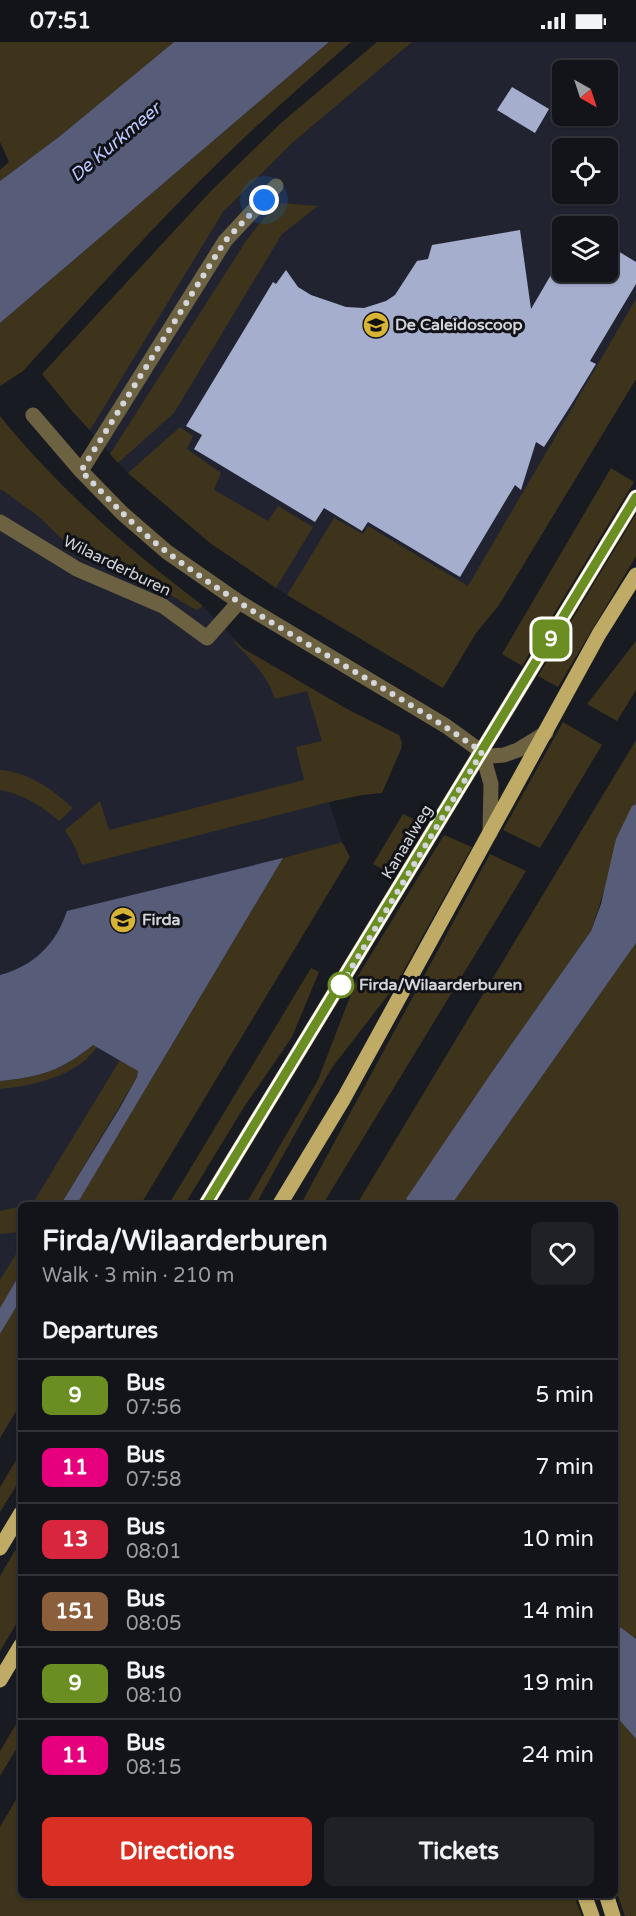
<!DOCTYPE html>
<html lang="en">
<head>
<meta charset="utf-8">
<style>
	:root { --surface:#13141a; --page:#202127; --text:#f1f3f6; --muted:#9d9ea2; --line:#323339; --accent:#d93025 }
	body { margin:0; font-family:"Varela Round",sans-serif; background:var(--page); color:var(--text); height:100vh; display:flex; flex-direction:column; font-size:22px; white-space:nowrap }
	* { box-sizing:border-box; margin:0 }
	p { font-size:20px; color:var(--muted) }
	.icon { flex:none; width:33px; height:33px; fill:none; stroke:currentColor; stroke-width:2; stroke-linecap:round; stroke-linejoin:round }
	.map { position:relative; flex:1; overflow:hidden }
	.panel { position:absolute; left:18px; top:1160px; width:600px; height:696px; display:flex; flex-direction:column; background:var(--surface); border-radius:9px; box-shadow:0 2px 4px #0004,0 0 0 2px var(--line) }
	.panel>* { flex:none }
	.badge { padding:0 12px; border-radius:9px; font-size:21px; line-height:39px }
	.needle { width:39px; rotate:141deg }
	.tools { position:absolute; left:552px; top:18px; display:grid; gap:12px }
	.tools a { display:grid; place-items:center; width:66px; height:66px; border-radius:9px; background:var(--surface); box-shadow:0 2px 4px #0004,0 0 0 2px var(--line); font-size:30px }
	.you { position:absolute; width:30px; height:30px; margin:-15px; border:4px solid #fff; border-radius:50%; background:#1a73e8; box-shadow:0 0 0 9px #1a73e833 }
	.map>.badge { position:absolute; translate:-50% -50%; box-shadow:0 0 0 3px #fff }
	h2 { padding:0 24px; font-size:22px; line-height:54px }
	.round { display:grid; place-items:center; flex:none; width:63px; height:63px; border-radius:9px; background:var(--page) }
	.headline { display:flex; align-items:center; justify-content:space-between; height:102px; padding:0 24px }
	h1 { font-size:28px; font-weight:700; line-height:45px }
	.button { display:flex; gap:12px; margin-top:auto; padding:12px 24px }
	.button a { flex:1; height:69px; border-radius:9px; background:var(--accent); color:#fff; font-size:24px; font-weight:700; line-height:69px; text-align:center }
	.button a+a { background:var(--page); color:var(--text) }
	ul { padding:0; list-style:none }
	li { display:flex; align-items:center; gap:18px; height:72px; padding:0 24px; border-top:2px solid var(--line) }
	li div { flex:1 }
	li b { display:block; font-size:22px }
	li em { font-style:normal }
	li .badge { min-width:66px; font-weight:700; text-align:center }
	.status { display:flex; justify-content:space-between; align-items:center; height:42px; padding:0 30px; background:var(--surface); direction:ltr }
	.status svg { height:16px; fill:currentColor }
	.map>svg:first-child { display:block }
	.built { fill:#212430; fill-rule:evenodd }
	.green { fill:#3d341b }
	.water { fill:#575d79 }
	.building { fill:#a6aece }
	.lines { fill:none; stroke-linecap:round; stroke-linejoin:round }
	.minor { stroke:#6c6242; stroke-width:15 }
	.major { stroke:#bfaa66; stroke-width:15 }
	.line-casing { stroke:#fff; stroke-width:14 }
	.line { stroke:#6b8e23; stroke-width:9 }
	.walk { stroke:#d4d6db; stroke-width:6; stroke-dasharray:0 10.8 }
	.stop-dot { fill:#fff; stroke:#6b8e23; stroke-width:3 }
	.labels { text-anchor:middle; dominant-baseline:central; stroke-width:6; stroke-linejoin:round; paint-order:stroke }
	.poi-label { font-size:16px; font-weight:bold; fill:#d4d6db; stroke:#101218; text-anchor:start }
	.street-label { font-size:16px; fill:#d4d6db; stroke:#101218 }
	.stop-label { font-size:16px; font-weight:bold; fill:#d4d6db; stroke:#101218; text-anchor:start }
	.water-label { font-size:18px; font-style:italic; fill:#bdc9ff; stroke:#101218 }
</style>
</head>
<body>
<div class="status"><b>07:51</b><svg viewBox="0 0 49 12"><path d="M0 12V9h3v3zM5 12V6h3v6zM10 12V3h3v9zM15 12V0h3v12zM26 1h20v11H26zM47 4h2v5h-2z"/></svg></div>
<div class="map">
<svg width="636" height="1874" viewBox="0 0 636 1874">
	<rect width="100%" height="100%" fill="#191b22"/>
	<path class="built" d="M412 0H636V337L499 563 476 591 443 646 287 553 210 501 128 431 72 369 223 170 291 102ZM562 28H608V74H562ZM562 106H608V152H562ZM562 184H608V230H562Z
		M0 374 25 406 105 485 135 512 202 563 244 607 347 667 362 753 329 760 342 800 283 816 77 1162H21V1257L0 1292Z"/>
	<path class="green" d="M0 0H174L60 94 0 139V128L9 120 0 100Z
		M329 0H351C308 38 264 76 223 116 153 184 89 257 23 329L0 344V281Z
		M377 0H412L291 102 223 170 90 388 72 369 42 332 210 150 281 81Z
		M282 161 318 164 282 192 174 371 118 421 110 412 246 199 264 176Z
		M636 257V337L499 563 476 591 443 646 287 553 334 476 363 492 368 484 468 544Z
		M0 374C58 446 128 507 202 563L201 566 196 568 160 547 94 517 66 501 38 474 2 448H0Z
		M180 385 193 394 187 407 221 431 214 448 268 479 278 464 313 485 276 546 210 501 128 431Z
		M611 426 634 440 522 624 502 612Z
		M636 472V514L558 645 538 634Z
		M234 598 244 607 347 667 399 693 402 701 401 707 382 751 362 753 329 760 82 823 75 805 65 788 100 759 109 788 304 738 296 705 322 699 307 649 275 657C268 634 251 618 235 601Z
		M636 599V648L617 679 587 662Z
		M563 680 602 703 540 806 503 788Z
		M636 698V762L632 764 591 889 494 1027 414 1162H357Z
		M0 728C29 730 53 748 73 766L59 779C42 764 23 752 0 748Z
		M403 772 424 782 382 827 373 822Z
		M444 793 472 805 395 944 331 1027 256 1162H246L318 1038 358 934Z
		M342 800 350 815 141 1162H77L283 816Z
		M490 812 526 829 323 1162H301Z
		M636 901V1597L615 1581V1162H452Z
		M311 926 319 930 292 995 244 1065 185 1162H169Z
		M93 1003 97 1005C77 1034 33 1044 0 1047V1039C40 1035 62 1029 93 1003Z
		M120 1018 138 1028 137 1035 61 1162H28L33 1161Z
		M21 1164V1190L0 1192V1169Z
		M21 1204V1230L0 1266V1238Z
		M21 1257V1361L0 1396V1292Z
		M21 1410V1436L0 1470V1445Z
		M21 1503V1574L0 1609V1534L14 1510Z
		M615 1673 636 1697V1874H625L615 1846Z
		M21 1674V1699L0 1734V1709Z
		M21 1749V1852H573L582 1874H0V1785Z"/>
	<path class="water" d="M174 0H329L0 281V139L60 94Z
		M636 762V901L452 1162H414L406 1157 494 1027 591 889 601 862 616 797 632 764Z
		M283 816 77 1162H61L121 1064 137 1035 138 1029 93 1003C61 1029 40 1035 0 1039V933C34 924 56 902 67 869Z
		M21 1230V1257L0 1292V1266Z
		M615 1581 636 1597V1697L615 1673Z"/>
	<path class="building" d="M512 45 549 67 535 91 497 68Z
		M520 188 531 267 562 214V230H608V203L636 220V242L590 319 596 322 571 363 544 405 536 400 521 448 515 443 460 535 368 480 362 489 324 466 315 480 194 407 202 393 186 384 273 240 276 242 286 228 298 245 311 253 346 265 364 266 386 259 395 253 417 219 428 217 432 203Z"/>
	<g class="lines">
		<path class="minor" d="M33 373 81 429 122 471 167 510 239 560 446 684 482 710 491 714 504 713 518 708 546 691
			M81 429 225 199 276 144
			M0 480 77 527 163 564 207 596 239 560
			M482 710 491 742 490 791"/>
		<path class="major" d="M206 1162 636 455
			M280 1162 344 1056 599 592 636 533
			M0 1506 21 1471
			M0 1638 21 1603
			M584 1852 592 1874
			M606 1852 613 1874"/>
	</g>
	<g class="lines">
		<defs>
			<path id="line" d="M206 1162 636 455"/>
		</defs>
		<use href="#line" class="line-casing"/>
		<use href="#line" class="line"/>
		<path class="walk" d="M264 158 225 199 81 429C109 457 136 487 167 510 266 586 381 638 482 710L341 943"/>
	</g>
	<defs>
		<symbol id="school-disc" viewBox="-11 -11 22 22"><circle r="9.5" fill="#d8b434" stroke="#101218"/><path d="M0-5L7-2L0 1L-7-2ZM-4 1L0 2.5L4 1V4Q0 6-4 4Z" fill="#111"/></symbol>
		<symbol id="university-disc" viewBox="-11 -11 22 22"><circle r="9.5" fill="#d8b434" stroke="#101218"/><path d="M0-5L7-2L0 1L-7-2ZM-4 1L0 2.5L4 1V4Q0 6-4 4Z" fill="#111"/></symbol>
	</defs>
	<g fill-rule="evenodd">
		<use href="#school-disc" x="361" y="268" width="30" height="30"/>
		<use href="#university-disc" x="108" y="863" width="30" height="30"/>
	</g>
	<circle class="stop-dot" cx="341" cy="943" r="12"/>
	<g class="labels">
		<g class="poi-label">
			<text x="395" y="283">De Caleidoscoop</text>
			<text x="142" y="878">Firda</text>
		</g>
		<g class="street-label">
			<text transform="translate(117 524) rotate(26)">Wilaarderburen</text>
			<text transform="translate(407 800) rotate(-59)">Kanaalweg</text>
		</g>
		<g class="stop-label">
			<text x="359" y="943">Firda/Wilaarderburen</text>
		</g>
		<g class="water-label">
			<text transform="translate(115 100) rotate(-40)">De Kurkmeer</text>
		</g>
	</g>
</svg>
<div class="tools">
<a><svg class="needle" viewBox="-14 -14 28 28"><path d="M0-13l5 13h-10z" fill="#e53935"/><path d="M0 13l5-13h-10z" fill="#9d9ea2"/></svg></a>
<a><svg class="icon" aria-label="locate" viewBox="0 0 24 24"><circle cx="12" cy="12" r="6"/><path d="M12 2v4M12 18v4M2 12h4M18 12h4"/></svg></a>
<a><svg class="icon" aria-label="layers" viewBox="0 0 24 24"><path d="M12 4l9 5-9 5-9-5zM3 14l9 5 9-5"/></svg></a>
</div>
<div class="you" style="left:264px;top:158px"></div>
<b class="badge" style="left:551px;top:597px;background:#6b8e23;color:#fff">9</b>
<section class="panel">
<div class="headline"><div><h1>Firda/Wilaarderburen</h1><p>Walk · 3 min · 210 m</p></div><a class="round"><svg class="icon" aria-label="heart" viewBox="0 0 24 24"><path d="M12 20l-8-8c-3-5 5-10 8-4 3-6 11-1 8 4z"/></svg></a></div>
<h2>Departures</h2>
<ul>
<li><span class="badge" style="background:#6b8e23;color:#fff">9</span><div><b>Bus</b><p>07:56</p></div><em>5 min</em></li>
<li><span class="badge" style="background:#e6007e;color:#fff">11</span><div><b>Bus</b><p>07:58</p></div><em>7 min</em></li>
<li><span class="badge" style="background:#d7263d;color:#fff">13</span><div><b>Bus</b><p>08:01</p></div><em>10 min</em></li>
<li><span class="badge" style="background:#8b5e3c;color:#fff">151</span><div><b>Bus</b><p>08:05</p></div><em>14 min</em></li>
<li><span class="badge" style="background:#6b8e23;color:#fff">9</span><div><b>Bus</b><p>08:10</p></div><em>19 min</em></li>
<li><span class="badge" style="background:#e6007e;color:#fff">11</span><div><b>Bus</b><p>08:15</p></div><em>24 min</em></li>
</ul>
<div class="button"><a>Directions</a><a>Tickets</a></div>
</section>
</div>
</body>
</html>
